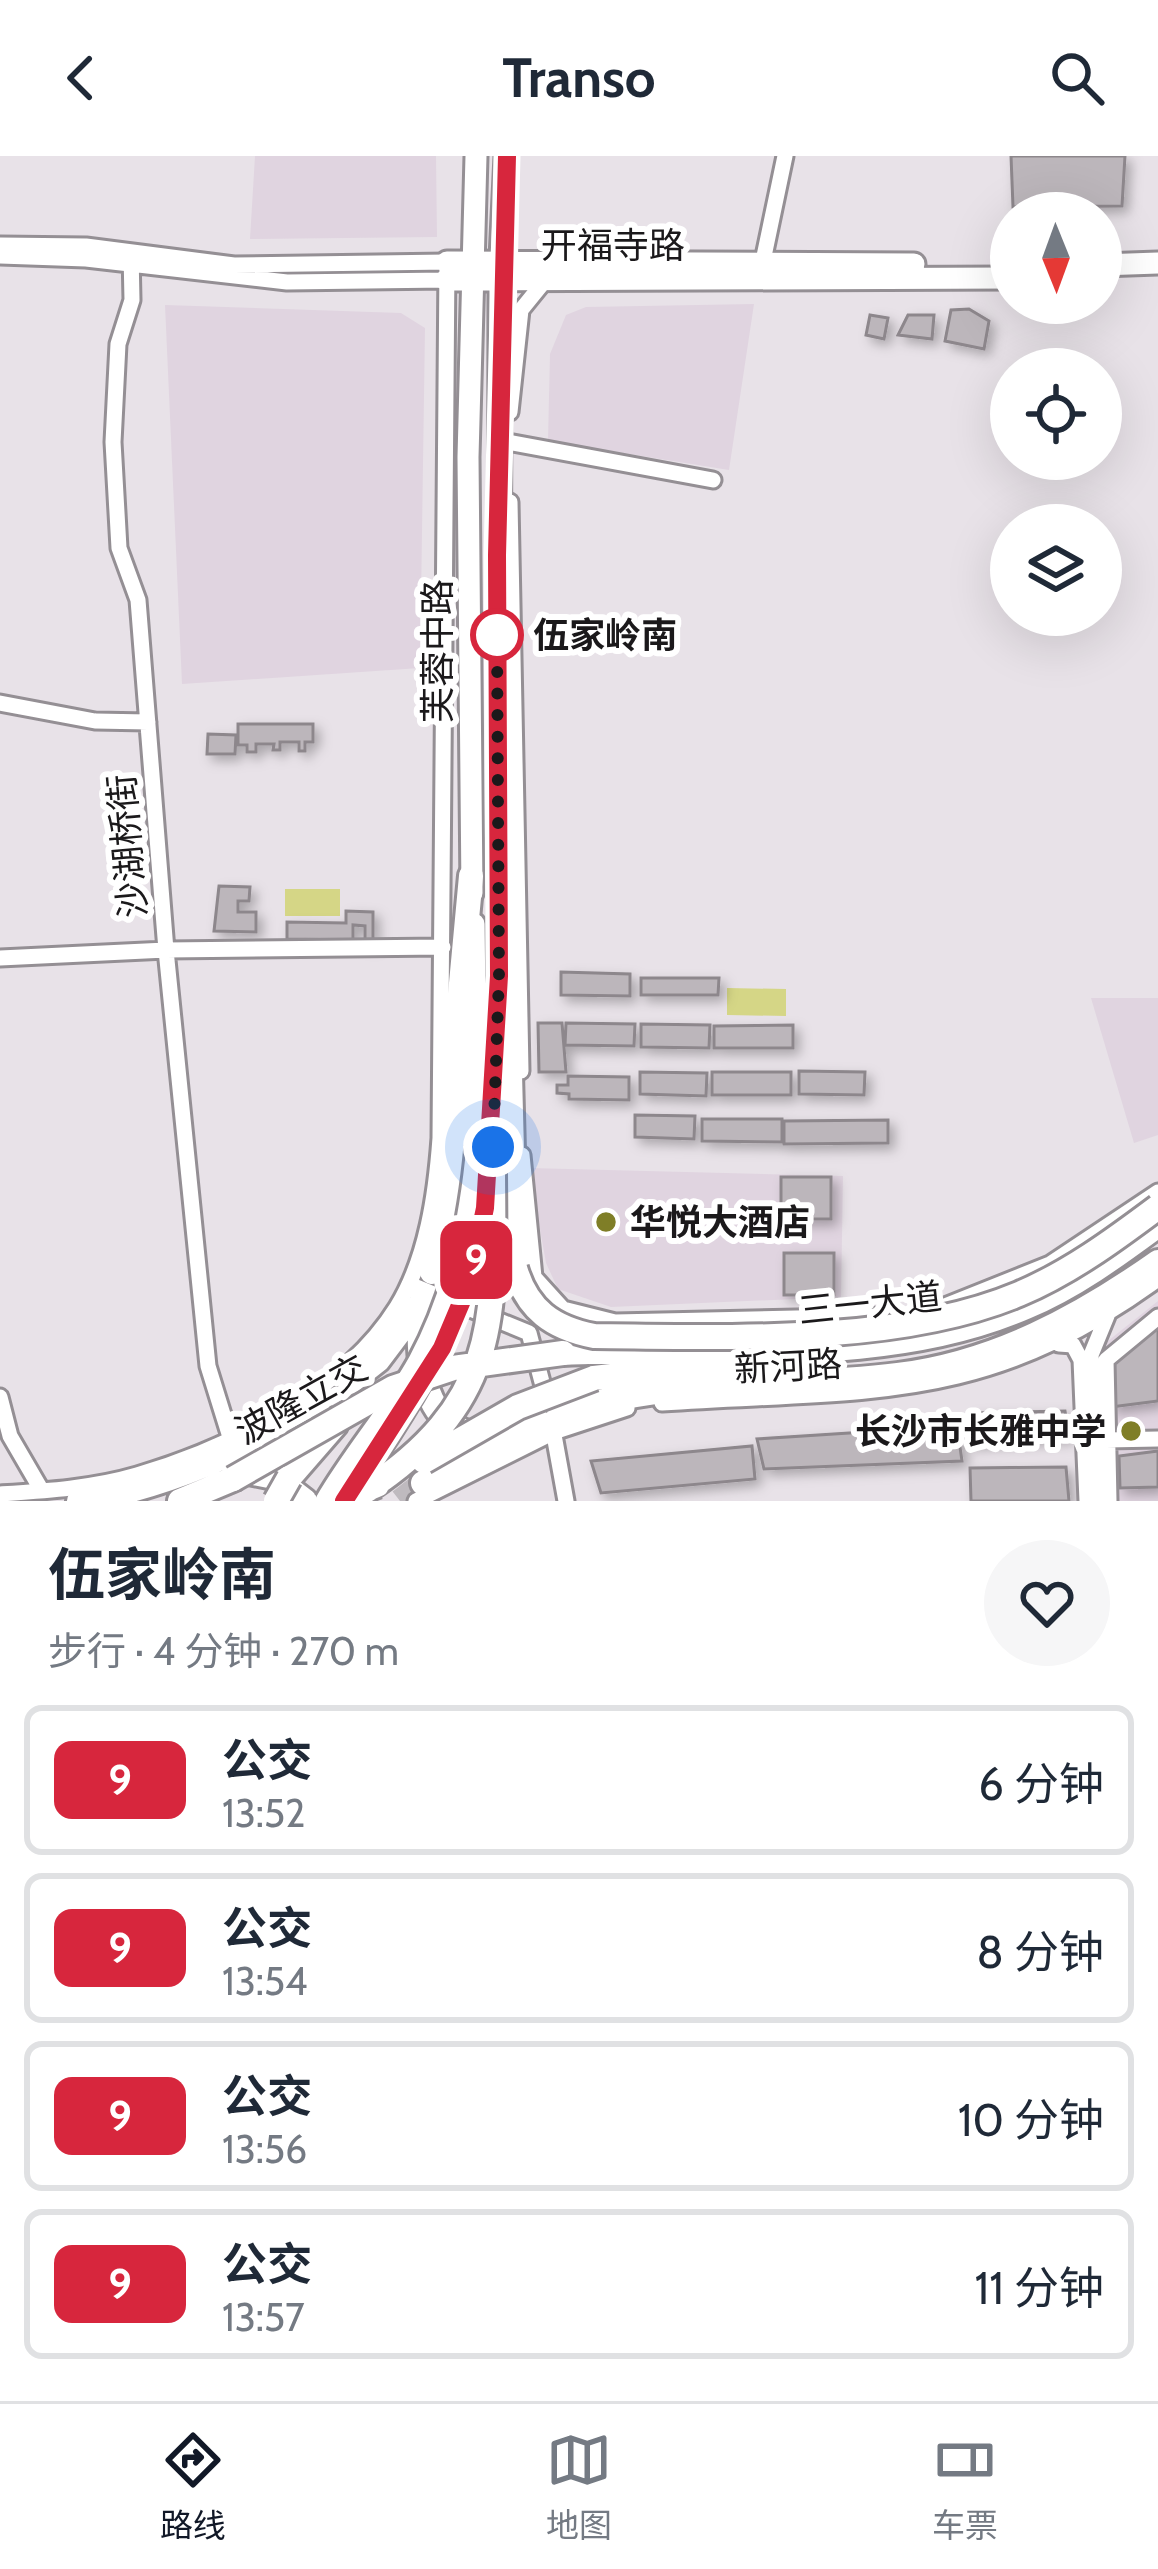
<!DOCTYPE html>
<html lang="zh">
<head>
<meta charset="utf-8">
<style>
	:root { --surface:#fff; --page:#f6f6f7; --text:#1f2937; --muted:#747a83; --line:#e0e1e3; --accent:#111827 }
	body { margin:0; font-family:Cabin,"Noto Sans SC",sans-serif; background:var(--page); color:var(--text); height:100vh; display:flex; flex-direction:column; font-size:45px; white-space:nowrap }
	* { box-sizing:border-box; margin:0 }
	p { font-size:39px; color:var(--muted) }
	.icon { flex:none; width:66px; height:66px; fill:none; stroke:currentColor; stroke-width:2; stroke-linecap:round; stroke-linejoin:round }
	.map { position:relative; height:1345px; overflow:hidden }
	.drawer { display:flex; flex-direction:column; background:var(--surface); flex:1 }
	.drawer>* { flex:none }
	.badge { padding:0 24px; border-radius:18px; font-size:42px; line-height:78px }
	.needle { width:78px; rotate:179deg }
	.tools { position:absolute; left:990px; top:36px; display:grid; gap:24px }
	.tools a { display:grid; place-items:center; width:132px; height:132px; border-radius:50%; background:var(--surface); box-shadow:0 12px 48px #0002; font-size:60px }
	.you { position:absolute; width:60px; height:60px; margin:-30px; border:9px solid #fff; border-radius:50%; background:#1a73e8; box-shadow:0 0 0 18px #1a73e833 }
	.map>.badge { position:absolute; translate:-50% -50%; box-shadow:0 0 0 6px #fff }
	.round { display:grid; place-items:center; flex:none; width:126px; height:126px; border-radius:63px; background:var(--page) }
	.summary { display:flex; align-items:center; justify-content:space-between; height:204px; padding:0 48px }
	h1 { font-size:57px; font-weight:700; line-height:90px }
	ul { padding:0; list-style:none }
	li { display:flex; align-items:center; gap:36px; height:150px; margin:0 24px 18px; padding:0 24px; border:6px solid var(--line); border-radius:18px }
	li div { flex:1 }
	li b { display:block; font-size:45px }
	li em { font-style:normal }
	li .badge { min-width:132px; font-weight:700; text-align:center }
	header { display:flex; justify-content:space-between; align-items:center; height:156px; padding:0 48px; background:var(--surface); font-size:54px; font-weight:700 }
	.dock { display:flex; justify-content:space-around; align-items:center; height:168px; border-top:3px solid var(--line); background:var(--surface); font-size:33px; color:var(--muted) }
	.dock a { display:grid; justify-items:center; gap:6px }
	.dock .on { color:var(--accent) }
	.map>svg:first-child { display:block }
	.built { fill:#e0d4e0 }
	.green { fill:#d5d686 }
	.building { fill:#bcb6bb; stroke:#8d878c; stroke-width:3; filter:url(#shadow) }
	.lines { fill:none; stroke-linecap:round; stroke-linejoin:round }
	.highway-tunnel { stroke:#bfbabf; stroke-width:24; stroke-dasharray:24 12; stroke-linecap:butt }
	.minor-casing { stroke:#948f94; stroke-width:21 }
	.major-casing { stroke:#948f94; stroke-width:27 }
	.highway-casing { stroke:#948f94; stroke-width:30 }
	.minor { stroke:#fff; stroke-width:15 }
	.major { stroke:#fff; stroke-width:21 }
	.highway { stroke:#fff; stroke-width:24 }
	.major-bridge-casing { stroke:#948f94; stroke-width:27; stroke-linecap:butt }
	.highway-bridge-casing { stroke:#948f94; stroke-width:30; stroke-linecap:butt }
	.major-bridge { stroke:#fff; stroke-width:21 }
	.highway-bridge { stroke:#fff; stroke-width:24 }
	.line-casing { stroke:#fff; stroke-width:27 }
	.line { stroke:#d7263d; stroke-width:18 }
	.walk { stroke:#1b191b; stroke-width:12; stroke-dasharray:0 21.6 }
	.stop-dot { fill:#fff; stroke:#d7263d; stroke-width:6 }
	.poi-dot { fill:#7f7e27; stroke:#fff; stroke-width:4.5 }
	.labels { text-anchor:middle; dominant-baseline:central; stroke-width:12; stroke-linejoin:round; paint-order:stroke }
	.street-label { font-size:36px; fill:#1b191b; stroke:#fff }
	.stop-label { font-size:36px; font-weight:bold; fill:#1b191b; stroke:#fff; text-anchor:start }
	.poi-label { font-size:36px; font-weight:bold; fill:#1b191b; stroke:#fff; text-anchor:start }
</style>
</head>
<body>
<header><svg class="icon" aria-label="back" viewBox="0 0 24 24"><path d="M15 5l-7 7 7 7"/></svg>Transo<svg class="icon" aria-label="search" viewBox="0 0 24 24"><circle cx="10" cy="10" r="6"/><path d="M15 15l6 6"/></svg></header>
<div class="map">
<svg width="1158" height="1345" viewBox="0 0 1158 1345">
	<defs>
		<filter id="shadow"><feDropShadow dx="5.5" dy="5.5" stdDeviation="6" flood-color="#0004"/></filter>
	</defs>
	<rect width="100%" height="100%" fill="#e8e2e8"/>
	<path class="built" d="M255 0H436L437 81 250 83Z
		M754 148 729 314 548 285 550 198 566 159 586 151Z
		M165 149 401 157 425 172 420 512 182 528Z
		M1091 842H1158V979L1134 987Z
		M529 1012 843 1020 841 1141 611 1151 558 1133 546 1107Z
		M1158 1145V1345H1108L1100 1205 1108 1185Z"/>
	<path class="green" d="M285 733H340V760H285Z
		M727 832 786 833V860L727 859Z"/>
	<path class="building" d="M1011 0H1125L1122 50 1013 51Z
		M969 153 989 165 984 193 945 185 951 154Z
		M870 159 888 162 884 183 866 179Z
		M908 159H934L932 183 898 179Z
		M238 568H313V586H305V595H299V586H280V594H273L274 588H256V596H247V589H238Z
		M208 578 236 579 235 598H207Z
		M219 730 250 731 249 745H238V756H256V776L214 775Z
		M346 755 373 756V786H365V770L353 769V784L287 783V766L346 767Z
		M561 816 630 818V840L561 839Z
		M641 822H719L718 839H641Z
		M538 867H562L566 916H539Z
		M566 867 635 868 634 890 565 889Z
		M641 868 710 869 709 892 641 891Z
		M793 869V892H714V870Z
		M799 915 865 916 864 939 799 938Z
		M640 916 707 917 706 940 640 938Z
		M712 916H791V939H712Z
		M568 920 629 921V944L569 943V938L557 937V929H568Z
		M635 959 695 960 694 983 635 981Z
		M702 963H782V986L702 985Z
		M888 964V987L784 988V965Z
		M781 1021H831V1063H781Z
		M784 1097H834V1139H784Z
		M1158 1170V1245L1111 1251 1114 1204Z
		M1065 1255 1069 1280 968 1287 971 1257Z
		M957 1270 962 1305 764 1313 757 1283Z
		M752 1290 755 1323 601 1337 591 1305Z
		M1158 1295V1331L1120 1332 1119 1300Z
		M1066 1311 1069 1345H971L970 1312Z"/>
	<g class="lines">
		<path class="highway-tunnel" d="M400 1345 423 1327"/>
		<defs>
			<path id="minor" d="M0 89 86 90 234 109 447 106 440 982C436 1038 427 1102 397 1151 345 1235 229 1292 137 1319 93 1332 45 1335 0 1338
				M131 97 132 144 118 188 113 286 119 392 138 444 166 794 208 1210 230 1281
				M0 100 86 103 287 126 446 124
				M763 105 785 0
				M510 256 521 154 547 122
				M508 286 713 324
				M510 346 521 915
				M0 547 95 565 148 566
				M0 802 166 794 443 791
				M522 999 534 1121 563 1153 615 1166 886 1160
				M409 1128 529 1177 547 1245
				M945 1150 1050 1108 1158 1036
				M1059 1188 1073 1189 1081 1204 1087 1345
				M0 1241 10 1280 42 1335
				M662 1247C866 1233 982 1251 1158 1123
				M552 1268 566 1345
				M1106 1284 1158 1283
				M416 1345 554 1276 627 1252
				M1099 1345 1091 1199 1107 1160
				M1109 1345 1106 1204 1158 1161"/>
			<path id="major" d="M447 106 914 108
				M1101 109 1158 107
				M446 124 1011 122
				M472 737 468 301 476 0
				M474 768 477 990
				M493 991 499 820 500 122 506 0"/>
			<path id="highway" d="M499 820 510 918 515 1112
				M432 1116 457 995 460 838 471 720
				M422 1144C414 1212 424 1297 516 1278
				M563 1197C715 1190 883 1213 1026 1151 1074 1131 1116 1100 1158 1069
				M594 1222 682 1212 801 1210
				M350 1226 378 1204 418 1151
				M559 1258C669 1220 783 1234 898 1219 995 1207 1080 1161 1158 1106
				M234 1313 274 1321 305 1345
				M289 1322 335 1269
				M423 1327 539 1266
				M79 1345C168 1331 242 1296 317 1250
				M180 1345 233 1323"/>
		</defs>
		<use href="#minor" class="minor-casing"/>
		<use href="#major" class="major-casing"/>
		<use href="#highway" class="highway-casing"/>
		<use href="#minor" class="minor"/>
		<use href="#major" class="major"/>
		<use href="#highway" class="highway"/>
		<defs>
			<path id="major-bridge" d="M326 1345C354 1297 392 1254 419 1205 455 1138 470 1065 477 990
				M344 1345C409 1251 466 1166 485 1052"/>
			<path id="highway-bridge" d="M515 1112C527 1154 553 1172 594 1180 725 1181 898 1189 1019 1138 1069 1117 1114 1084 1158 1051
				M424 1305 518 1251 594 1222
				M233 1323 393 1232 453 1212 563 1197
				M367 1334C512 1238 492 1146 493 991
				M276 1345 289 1322
				M338 1345 377 1329"/>
		</defs>
		<use href="#major-bridge" class="major-bridge-casing"/>
		<use href="#highway-bridge" class="highway-bridge-casing"/>
		<use href="#major-bridge" class="major-bridge"/>
		<use href="#highway-bridge" class="highway-bridge"/>
	</g>
	<g class="lines">
		<defs>
			<path id="line" d="M344 1345 442 1192 469 1128 485 1052 499 820 497 399 507 0"/>
		</defs>
		<use href="#line" class="line-casing"/>
		<use href="#line" class="line"/>
		<path class="walk" d="M493 991 499 820 497 479"/>
	</g>
	<circle class="stop-dot" cx="497" cy="479" r="24"/>
	<g class="poi-dot">
		<circle cx="606" cy="1066" r="12"/>
		<circle cx="1131" cy="1275" r="12"/>
	</g>
	<g class="labels">
		<g class="street-label">
			<text x="613" y="89">开福寺路</text>
			<text transform="translate(437 495) rotate(-90)">芙蓉中路</text>
			<text transform="translate(127 690) rotate(-95)">沙湖桥街</text>
			<text transform="translate(870 1147) rotate(-6)">三一大道</text>
			<text transform="translate(788 1210) rotate(-3)">新河路</text>
			<text transform="translate(301 1243) rotate(-29)">波隆立交</text>
		</g>
		<g class="stop-label">
			<text x="533" y="479">伍家岭南</text>
		</g>
		<g class="poi-label">
			<text x="630" y="1066">华悦大酒店</text>
			<text x="1107" y="1275" text-anchor="end">长沙市长雅中学</text>
		</g>
	</g>
</svg>
<div class="tools">
<a><svg class="needle" viewBox="-14 -14 28 28"><path d="M0-13l5 13h-10z" fill="#e53935"/><path d="M0 13l5-13h-10z" fill="#747a83"/></svg></a>
<a><svg class="icon" aria-label="locate" viewBox="0 0 24 24"><circle cx="12" cy="12" r="6"/><path d="M12 2v4M12 18v4M2 12h4M18 12h4"/></svg></a>
<a><svg class="icon" aria-label="layers" viewBox="0 0 24 24"><path d="M12 4l9 5-9 5-9-5zM3 14l9 5 9-5"/></svg></a>
</div>
<div class="you" style="left:493px;top:991px"></div>
<b class="badge" style="left:476px;top:1104px;background:#d7263d;color:#fff">9</b>
</div>
<section class="drawer">
<div class="summary"><div><h1>伍家岭南</h1><p>步行 · 4 分钟 · 270 m</p></div><a class="round"><svg class="icon" aria-label="heart" viewBox="0 0 24 24"><path d="M12 20l-8-8c-3-5 5-10 8-4 3-6 11-1 8 4z"/></svg></a></div>
<ul>
<li><span class="badge" style="background:#d7263d;color:#fff">9</span><div><b>公交</b><p>13:52</p></div><em>6 分钟</em></li>
<li><span class="badge" style="background:#d7263d;color:#fff">9</span><div><b>公交</b><p>13:54</p></div><em>8 分钟</em></li>
<li><span class="badge" style="background:#d7263d;color:#fff">9</span><div><b>公交</b><p>13:56</p></div><em>10 分钟</em></li>
<li><span class="badge" style="background:#d7263d;color:#fff">9</span><div><b>公交</b><p>13:57</p></div><em>11 分钟</em></li>
</ul>
</section>
<nav class="dock">
<a class="on"><svg class="icon" aria-label="directions" viewBox="0 0 24 24"><path d="M12 3l9 9-9 9-9-9zM9 14v-3h6M13 9l2 2-2 2"/></svg>路线</a>
<a><svg class="icon" aria-label="map" viewBox="0 0 24 24"><path d="M3 6l6-2 6 2 6-2v14l-6 2-6-2-6 2zM9 4v14M15 6v14"/></svg>地图</a>
<a><svg class="icon" aria-label="tickets" viewBox="0 0 24 24"><path d="M3 7h18v10H3zM15 7v10"/></svg>车票</a>
</nav>
</body>
</html>
